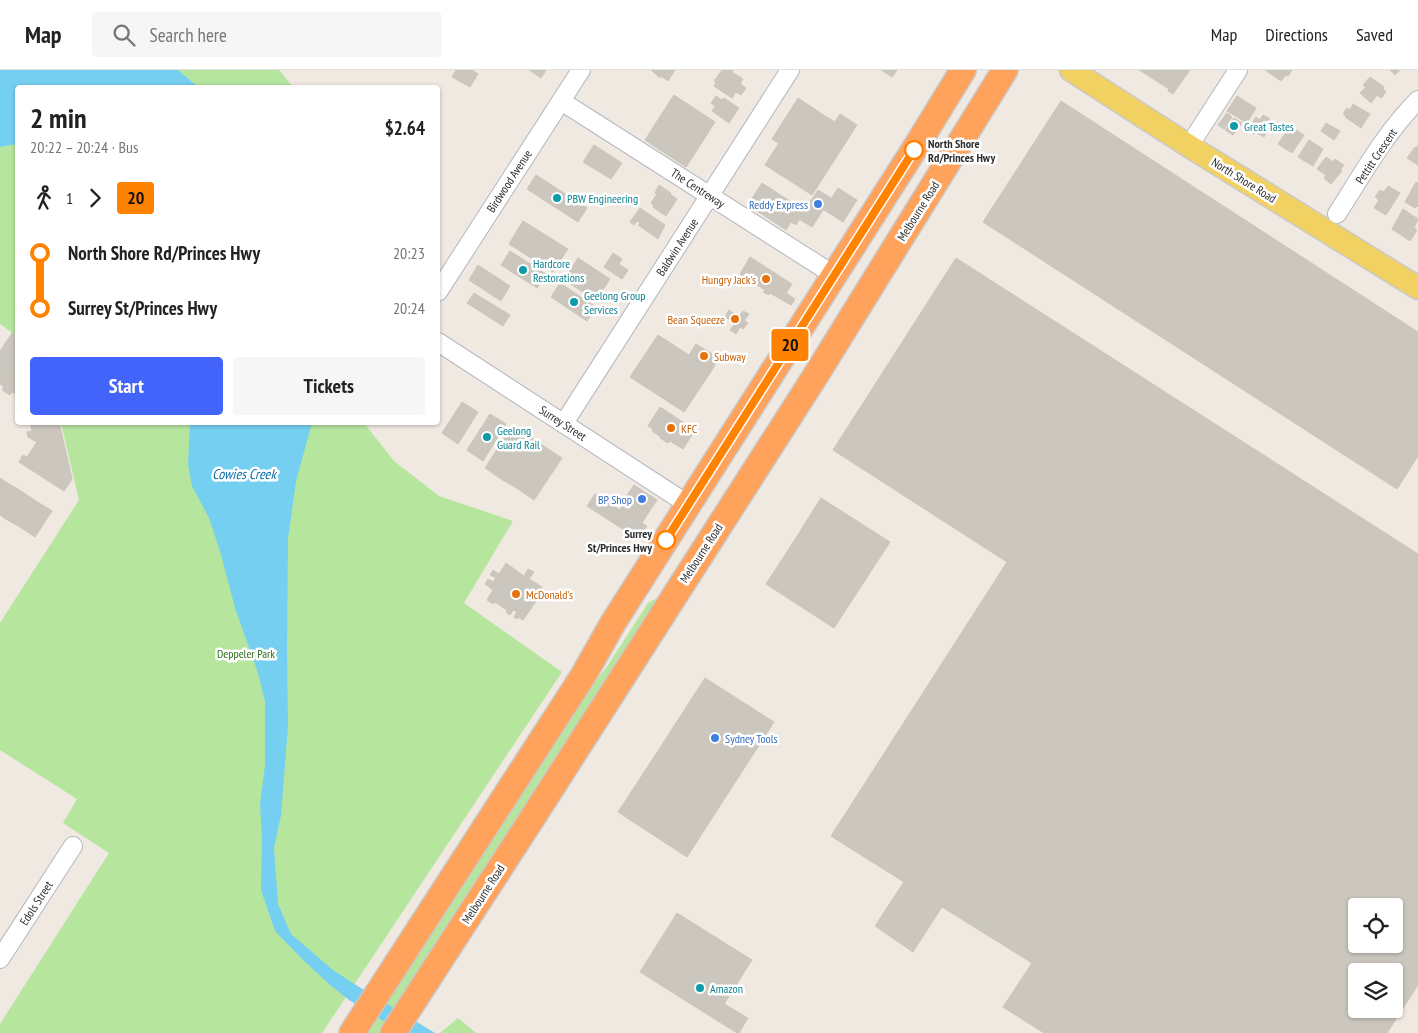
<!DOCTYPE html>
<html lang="en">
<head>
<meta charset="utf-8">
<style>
	:root { --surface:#fff; --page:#f6f6f6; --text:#222; --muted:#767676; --line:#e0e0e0; --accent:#4264fb }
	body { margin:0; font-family:"PT Sans Narrow",sans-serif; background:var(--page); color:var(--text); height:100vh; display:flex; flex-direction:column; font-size:19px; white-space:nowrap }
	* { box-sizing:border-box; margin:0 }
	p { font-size:16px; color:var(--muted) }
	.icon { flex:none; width:28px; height:28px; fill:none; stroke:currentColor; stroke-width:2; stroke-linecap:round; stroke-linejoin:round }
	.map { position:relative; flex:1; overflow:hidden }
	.drawer { position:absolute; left:15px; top:15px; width:425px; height:340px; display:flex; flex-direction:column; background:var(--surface); border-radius:5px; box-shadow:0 1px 4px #0004 }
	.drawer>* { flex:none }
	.badge { padding:0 10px; border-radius:4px; font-size:18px; line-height:32px }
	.buttons { position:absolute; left:1348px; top:828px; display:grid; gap:10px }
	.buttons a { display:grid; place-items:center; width:55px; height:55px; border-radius:5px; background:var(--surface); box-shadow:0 1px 4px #0004; font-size:25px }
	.map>.badge { position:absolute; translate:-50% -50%; box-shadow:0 0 0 2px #fff }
	.legs { display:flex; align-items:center; gap:8px; height:55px; padding:0 15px; font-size:16px }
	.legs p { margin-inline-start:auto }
	.headline { display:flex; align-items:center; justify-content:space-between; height:85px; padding:0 15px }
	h1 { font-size:28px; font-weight:700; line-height:38px }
	.cta { display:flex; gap:10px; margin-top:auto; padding:10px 15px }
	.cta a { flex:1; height:58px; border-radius:5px; background:var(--accent); color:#fff; font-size:20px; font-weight:700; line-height:58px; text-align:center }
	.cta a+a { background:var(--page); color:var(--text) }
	ul { padding:0 15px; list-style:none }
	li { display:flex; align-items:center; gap:18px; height:55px; font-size:19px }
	li i { display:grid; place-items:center; width:8px; height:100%; margin:0 6px; background:currentColor }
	li i::after { content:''; width:12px; height:12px; margin:-6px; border:4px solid; border-radius:50%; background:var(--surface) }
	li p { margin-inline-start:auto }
	li:first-child i { background:linear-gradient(#0000 50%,currentColor 0) }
	li:last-child i { background:linear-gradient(currentColor 50%,#0000 0) }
	header { display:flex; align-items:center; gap:30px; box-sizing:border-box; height:70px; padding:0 25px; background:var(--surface); border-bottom:1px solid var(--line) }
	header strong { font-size:24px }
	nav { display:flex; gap:28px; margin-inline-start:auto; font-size:18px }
	.search { width:350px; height:45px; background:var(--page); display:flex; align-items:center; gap:12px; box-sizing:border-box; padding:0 18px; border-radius:5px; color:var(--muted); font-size:19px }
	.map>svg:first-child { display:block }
	.green { fill:#b6e59e }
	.water { fill:#75cff0 }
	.building { fill:#cbc7bf; stroke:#cbc5ba; fill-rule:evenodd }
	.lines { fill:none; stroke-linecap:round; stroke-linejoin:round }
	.minor-casing { stroke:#b4b7c1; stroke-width:20 }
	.major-casing { stroke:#c9c9c9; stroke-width:25 }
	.highway-casing { stroke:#c9c9c9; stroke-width:28 }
	.minor { stroke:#fff; stroke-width:18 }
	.major { stroke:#f2d163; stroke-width:22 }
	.highway { stroke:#ffa35c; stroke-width:25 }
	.line-1-casing { stroke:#fff; stroke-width:11 }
	.line-1 { stroke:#ff8200; stroke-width:8 }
	.culture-dot { fill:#0f9aa8; stroke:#fff; stroke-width:2 }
	.stop-1-dot { fill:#fff; stroke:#ff8200; stroke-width:2.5 }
	.shop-dot { fill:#3f7fe0; stroke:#fff; stroke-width:2 }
	.food-dot { fill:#e8710a; stroke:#fff; stroke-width:2 }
	.labels { text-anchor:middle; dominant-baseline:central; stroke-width:5; stroke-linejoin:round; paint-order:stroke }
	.culture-label { font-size:12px; fill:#0d838f; stroke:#fff; text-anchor:start }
	.stop-label { font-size:12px; font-weight:bold; fill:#2e2e2e; stroke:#fff; text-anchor:start }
	.street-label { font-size:12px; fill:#2e2e2e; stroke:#fff }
	.shop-label { font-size:12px; fill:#366cbe; stroke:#fff; text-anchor:end }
	.food-label { font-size:12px; fill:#c56008; stroke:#fff; text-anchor:start }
	.park-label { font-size:12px; fill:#2c6e1b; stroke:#fff }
	.water-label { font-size:14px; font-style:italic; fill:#0d6fa3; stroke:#fff }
</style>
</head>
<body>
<header>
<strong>Map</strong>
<div class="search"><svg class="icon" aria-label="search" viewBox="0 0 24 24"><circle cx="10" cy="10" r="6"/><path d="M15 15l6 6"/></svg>Search here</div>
<nav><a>Map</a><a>Directions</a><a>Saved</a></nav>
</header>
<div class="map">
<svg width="1418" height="963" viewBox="0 0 1418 963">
	<rect width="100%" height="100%" fill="#efe9e1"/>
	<path class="green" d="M0 0H279L293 17 18 18 17 266 0 254Z
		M61 353H364L394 391 439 426 513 451 464 533 562 602 322 963H0V954L109 783 63 753 77 729 0 680V553L79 430Z
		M665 523 382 963H366L558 663 608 595 648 533Z
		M458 948 476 963H440Z"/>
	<path class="water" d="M0 0H178L198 17 18 18 17 74 0 77Z
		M190 353H312L296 411 288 469 287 580 288 656 281 745 274 778 278 834 291 864 333 900 356 915 435 963H403L349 930 329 914 303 890 275 861 261 820 262 767 260 734 265 695V631L257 600 235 538 220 481 209 448 192 416 188 394Z"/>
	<path class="building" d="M456 0H472L478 4 470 17 452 7Z
		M529 0H546L541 8Z
		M651 0H675L668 11 661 6 660 8Z
		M722 0H733L732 2 743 9 740 14 746 18 741 25 736 22 732 28 714 16 716 13 714 11Z
		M881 0H897L892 7Z
		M1139 0H1190L1173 24 1168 21 1169 19Z
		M1265 0H1292L1288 6 1286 5 1281 11Z
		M1390 0H1400L1395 5Z
		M1370 7 1384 17 1383 19 1386 22 1381 28 1377 25 1371 33 1360 23 1366 17 1363 15Z
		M674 25 715 52 701 74 659 48Z
		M716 26 722 30 724 28 739 38 729 53 712 41 715 36 711 33Z
		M1237 26 1256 38 1247 53 1227 41Z
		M798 28 825 46 799 86 772 69Z
		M1061 31 1418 262V386L1397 419 983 152Z
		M1353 34 1370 44 1361 58 1345 47 1346 46 1343 44 1347 38 1350 40Z
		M1227 43 1232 47 1224 59 1218 55Z
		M840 44 857 55 812 125 765 95 779 73 799 86 825 46 835 52Z
		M1263 45 1270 49 1266 54 1270 56 1264 67 1255 62 1254 64 1248 60 1256 47 1260 50Z
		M659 48 701 74 686 97 645 70Z
		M1234 48 1242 53 1233 65 1225 60Z
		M1326 53 1340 61 1334 70 1321 61Z
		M1290 56 1304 65 1292 83 1278 74Z
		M1309 70 1323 79 1313 96 1298 87Z
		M594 75 622 93 611 109 583 92Z
		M1418 75V95L1407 88 1415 77 1416 78Z
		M1326 87 1333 92 1335 89 1344 95 1340 100 1342 101 1331 114 1324 108 1326 105 1317 99Z
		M536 105 587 138 578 152 527 119Z
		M1416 112 1418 113V137L1417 136 1415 138 1405 132Z
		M762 113 805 141 796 155 791 152 786 160 748 135Z
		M659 115 671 123 670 124 677 129 666 146 653 137 654 135 651 133 657 124 655 123Z
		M1388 116 1400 123 1386 145 1374 138 1379 130 1375 127 1380 120 1384 122Z
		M838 118 857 130 843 152 824 140Z
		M818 120 831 128 812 157 799 149Z
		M640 138 665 155 658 169 641 157 638 155 640 153 637 151 634 155 630 152Z
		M1403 139 1418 149 1414 158 1417 160 1410 171 1392 159Z
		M523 151 568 179 553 202 509 174Z
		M510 181 546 204 537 218 501 195Z
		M613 183 622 189 619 194 628 200 622 209 604 197Z
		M750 187 792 214 786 223 795 229 791 235 770 223 769 225 763 222 765 220 740 204Z
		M578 188 610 209 596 230 564 210Z
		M956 188 1418 484V915L1387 963H1044L1003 937 1032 893 942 837 913 882 875 856 904 812 831 766 1007 492 833 380ZM1356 836H1394V874H1356ZM1356 901H1394V939H1356Z
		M478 195 510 216 501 231 469 210Z
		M560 213 596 237 587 251 551 227Z
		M474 223 510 245 503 256 467 233Z
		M729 240 748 253 743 259 725 247Z
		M743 241 749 244 744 251 739 247Z
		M735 253 740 257 736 264 730 260Z
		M12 263 18 267V296L4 317 0 314V281Z
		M658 265 712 300 684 342 630 307Z
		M696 274 719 288 712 300 689 285Z
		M18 296V325L12 322 10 325 2 320Z
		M462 332 478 342 458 374 442 363Z
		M660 337 695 360 683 379 670 371 668 373 660 368 661 367 652 361 653 359 648 356Z
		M490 344 506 354 483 391 467 380Z
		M30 352H59L68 391 28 367 27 362 32 361Z
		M512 356 529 366 501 409 485 398Z
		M529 366 545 377 518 419 501 409Z
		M37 372 68 391 72 409 64 421 19 392 23 385 27 387Z
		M545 377 562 388 534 430 518 419Z
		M0 408 6 412 0 422Z
		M6 412 21 421 4 448 0 445V422Z
		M634 415 657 430 649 442 626 427Z
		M21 421 36 431 20 457 4 448Z
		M595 424 620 440 627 428 649 442 642 453 647 456 638 469 587 436Z
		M821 428 890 472 862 515 794 471Z
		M36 431 52 441 35 467 20 457Z
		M794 471 862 515 834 558 766 514Z
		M506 493 524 506 528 499 534 502 529 509 542 517 541 519 543 521 523 550 518 547 517 549 514 547 517 542 513 540 510 545 506 542 507 540 495 532 493 534 487 530 493 520 485 514 488 509 493 512 496 508 490 505 493 500 499 504Z
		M705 608 774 652 725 728 656 684Z
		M656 684 725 728 687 787 618 742Z
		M677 843 752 890 724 934 748 948 739 963H737L640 902Z"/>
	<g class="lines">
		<defs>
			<path id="minor" d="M561 31 834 205
				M1189 76 1238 0
				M1337 144C1362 105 1385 63 1418 30
				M438 222 581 0
				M438 272 689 435
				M564 353 790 0
				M0 889 73 776"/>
			<path id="major" d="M1071 0 1189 76 1418 218"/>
			<path id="highway" d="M352 963 583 606 613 553 917 75 963 0
				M393 963 533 747 816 305 1005 0"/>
		</defs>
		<use href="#minor" class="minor-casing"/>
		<use href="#major" class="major-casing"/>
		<use href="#highway" class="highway-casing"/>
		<use href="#minor" class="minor"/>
		<use href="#major" class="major"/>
		<use href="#highway" class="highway"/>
	</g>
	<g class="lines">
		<defs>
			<path id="line-1" d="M666 470 914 80"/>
		</defs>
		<use href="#line-1" class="line-1-casing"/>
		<use href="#line-1" class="line-1"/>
	</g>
	<g class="culture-dot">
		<circle cx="1234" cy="56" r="5"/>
		<circle cx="557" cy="128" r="5"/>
		<circle cx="523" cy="200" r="5"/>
		<circle cx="574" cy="232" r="5"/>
		<circle cx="487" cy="367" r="5"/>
		<circle cx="700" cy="918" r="5"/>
	</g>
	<g class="stop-1-dot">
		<circle cx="914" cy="80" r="9"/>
		<circle cx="666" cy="470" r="9"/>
	</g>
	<g class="shop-dot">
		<circle cx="818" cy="134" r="5"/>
		<circle cx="642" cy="429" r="5"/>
		<circle cx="715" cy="668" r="5"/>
	</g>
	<g class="food-dot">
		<circle cx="766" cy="209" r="5"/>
		<circle cx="735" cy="249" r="5"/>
		<circle cx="704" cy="286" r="5"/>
		<circle cx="671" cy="358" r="5"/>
		<circle cx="516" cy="524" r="5"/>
	</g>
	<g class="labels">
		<g class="culture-label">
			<text x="1244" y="56">Great Tastes</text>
			<text x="567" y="128">PBW Engineering</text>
			<text x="533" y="193">Hardcore<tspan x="533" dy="14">Restorations</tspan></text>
			<text x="584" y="225">Geelong Group<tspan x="584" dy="14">Services</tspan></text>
			<text x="497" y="360">Geelong<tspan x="497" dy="14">Guard Rail</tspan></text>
			<text x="710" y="918">Amazon</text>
		</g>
		<g class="stop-label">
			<text x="928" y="73">North Shore<tspan x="928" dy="14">Rd/Princes Hwy</tspan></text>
			<text x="652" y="463" text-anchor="end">Surrey<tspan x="652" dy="14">St/Princes Hwy</tspan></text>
		</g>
		<g class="street-label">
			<text transform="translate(1376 86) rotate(-56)">Pettitt Crescent</text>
			<text transform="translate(1244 110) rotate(32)">North Shore Road</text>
			<text transform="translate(509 111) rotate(-57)">Birdwood Avenue</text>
			<text transform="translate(698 118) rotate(33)">The Centreway</text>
			<text transform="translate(918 141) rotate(-58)">Melbourne Road</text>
			<text transform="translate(677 177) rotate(-57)">Baldwin Avenue</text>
			<text transform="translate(563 353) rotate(33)">Surrey Street</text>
			<text transform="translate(701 483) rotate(-57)">Melbourne Road</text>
			<text transform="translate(483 824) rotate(-57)">Melbourne Road</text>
			<text transform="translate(36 833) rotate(-57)">Edols Street</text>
		</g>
		<g class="shop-label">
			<text x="808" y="134">Reddy Express</text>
			<text x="632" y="429">BP Shop</text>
			<text x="725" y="668" text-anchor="start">Sydney Tools</text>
		</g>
		<g class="food-label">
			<text x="756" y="209" text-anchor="end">Hungry Jack's</text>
			<text x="725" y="249" text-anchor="end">Bean Squeeze</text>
			<text x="714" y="286">Subway</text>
			<text x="681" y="358">KFC</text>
			<text x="526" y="524">McDonald's</text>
		</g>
		<g class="park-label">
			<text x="246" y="583">Deppeler Park</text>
		</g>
		<g class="water-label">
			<text x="244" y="404">Cowies Creek</text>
		</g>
	</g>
</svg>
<div class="buttons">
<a><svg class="icon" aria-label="locate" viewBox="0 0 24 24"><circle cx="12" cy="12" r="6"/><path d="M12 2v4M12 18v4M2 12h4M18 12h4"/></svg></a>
<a><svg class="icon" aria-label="layers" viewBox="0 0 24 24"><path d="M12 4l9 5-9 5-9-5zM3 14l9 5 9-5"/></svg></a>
</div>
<b class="badge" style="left:790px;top:275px;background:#ff8200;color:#111">20</b>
<section class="drawer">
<div class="headline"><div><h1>2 min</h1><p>20:22 – 20:24 · Bus</p></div><b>$2.64</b></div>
<div class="legs"><svg class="icon" aria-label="walk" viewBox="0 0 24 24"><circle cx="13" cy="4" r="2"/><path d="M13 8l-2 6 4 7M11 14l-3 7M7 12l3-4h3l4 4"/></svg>1<svg class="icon" aria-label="forward" viewBox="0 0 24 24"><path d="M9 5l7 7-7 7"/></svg><b class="badge" style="background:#ff8200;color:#111">20</b></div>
<ul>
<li><i style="color:#ff8200"></i><b>North Shore Rd/Princes Hwy</b><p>20:23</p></li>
<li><i style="color:#ff8200"></i><b>Surrey St/Princes Hwy</b><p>20:24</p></li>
</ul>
<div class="cta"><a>Start</a><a>Tickets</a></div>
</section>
</div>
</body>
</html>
